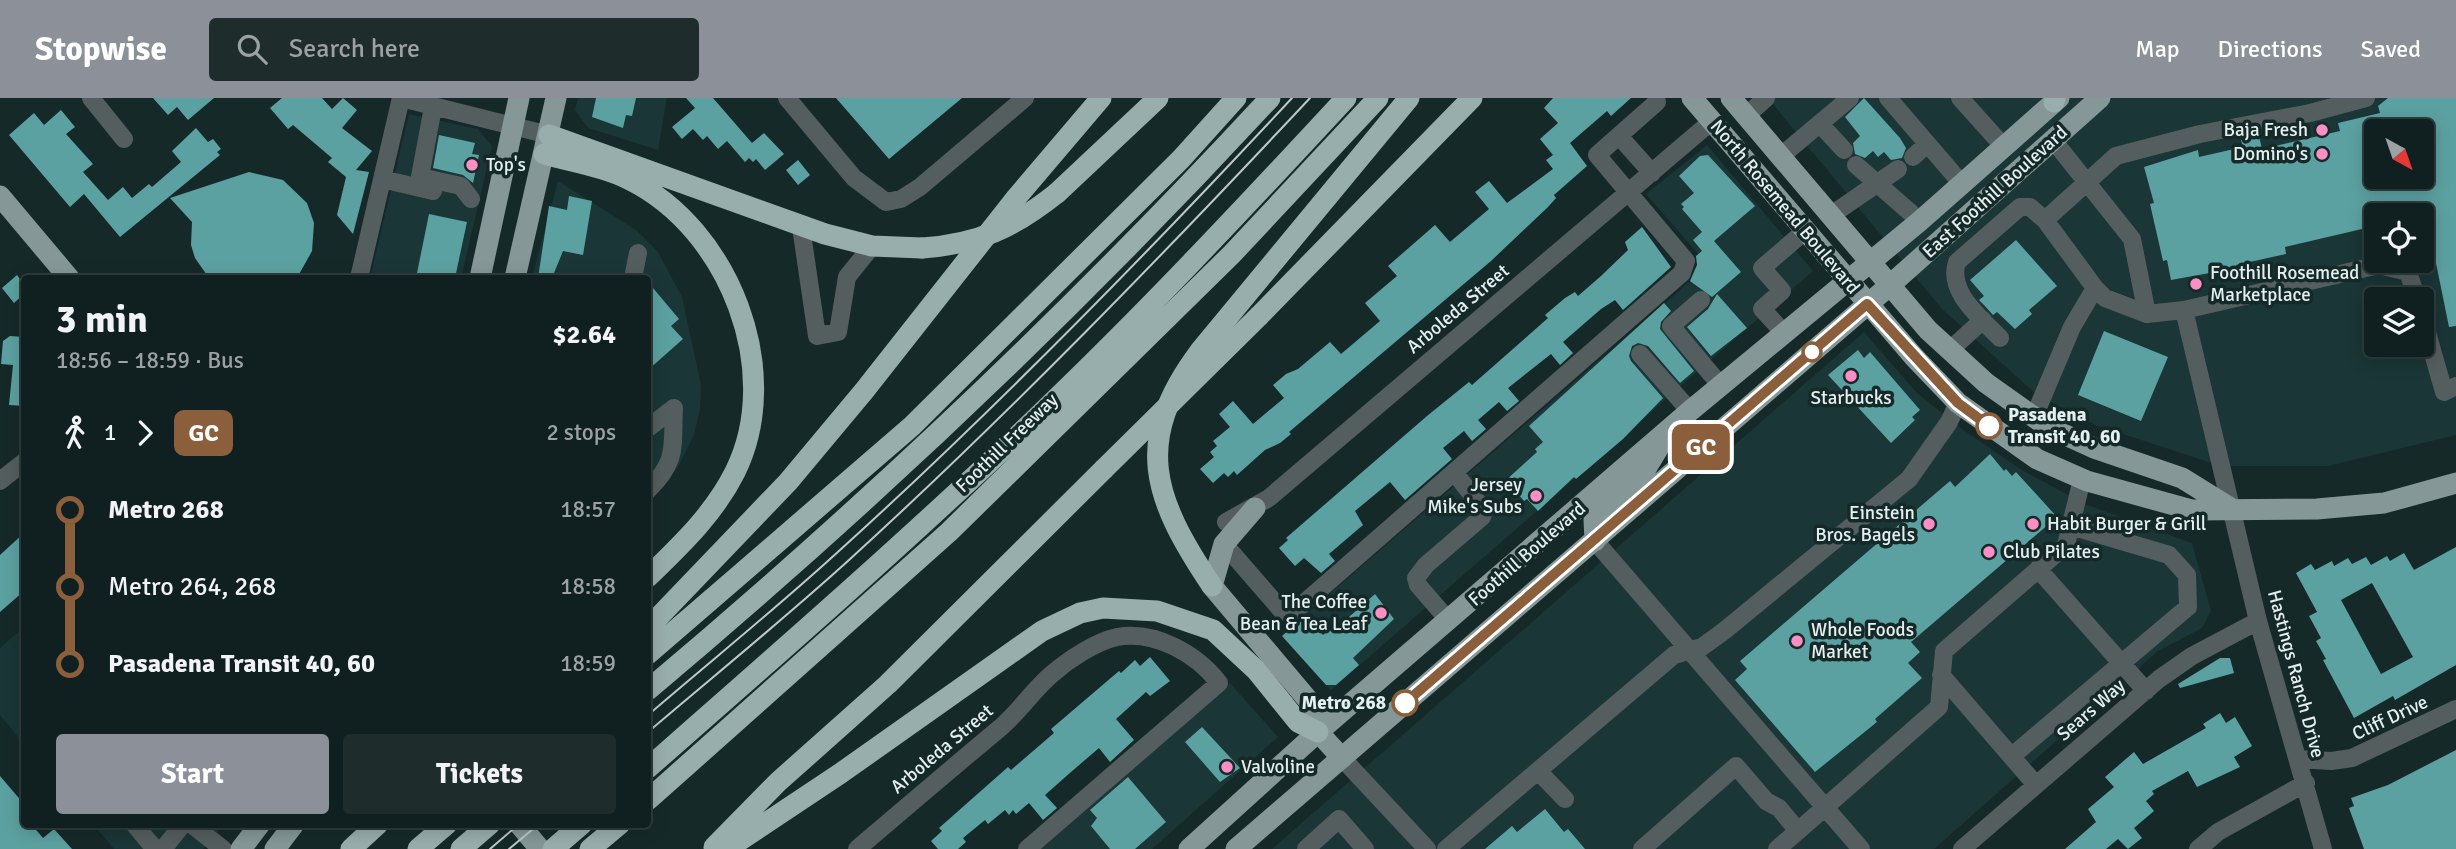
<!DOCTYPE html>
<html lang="en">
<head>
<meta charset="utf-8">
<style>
	:root { --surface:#101f1f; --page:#1e2c2c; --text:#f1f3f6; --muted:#9ca2a4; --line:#303d3d; --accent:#8c9099 }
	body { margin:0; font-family:Signika,sans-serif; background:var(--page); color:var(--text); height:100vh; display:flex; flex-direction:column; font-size:26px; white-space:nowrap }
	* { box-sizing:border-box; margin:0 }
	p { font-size:23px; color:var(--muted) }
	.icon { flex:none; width:38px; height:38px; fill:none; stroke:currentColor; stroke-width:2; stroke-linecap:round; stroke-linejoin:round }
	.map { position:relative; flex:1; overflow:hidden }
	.side { position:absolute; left:21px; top:177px; width:630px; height:553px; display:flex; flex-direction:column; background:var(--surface); border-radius:7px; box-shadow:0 4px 18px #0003,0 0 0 2px var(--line) }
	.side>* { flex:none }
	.badge { padding:0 14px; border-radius:10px; font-size:24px; line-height:46px }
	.needle { width:46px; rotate:140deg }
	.buttons { position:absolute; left:2364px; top:21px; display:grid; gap:14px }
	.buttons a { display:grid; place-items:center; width:70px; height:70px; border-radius:7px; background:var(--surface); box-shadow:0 4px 18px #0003,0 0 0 2px var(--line); font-size:35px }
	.map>.badge { position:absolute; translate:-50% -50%; box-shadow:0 0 0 4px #fff }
	.legs { display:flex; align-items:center; gap:10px; height:77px; padding:0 35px; font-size:23px }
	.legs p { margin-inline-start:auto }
	.summary { display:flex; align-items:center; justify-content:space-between; height:119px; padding:0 35px }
	h1 { font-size:38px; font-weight:800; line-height:52px }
	.cta { display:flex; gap:14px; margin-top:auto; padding:14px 35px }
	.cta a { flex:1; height:80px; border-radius:7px; background:var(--accent); color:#fff; font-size:28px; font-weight:800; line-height:80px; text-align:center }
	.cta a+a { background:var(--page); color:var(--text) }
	ul { padding:0 35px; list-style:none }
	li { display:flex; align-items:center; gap:24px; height:77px; font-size:26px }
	li i { display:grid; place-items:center; width:10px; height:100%; margin:0 9px; background:currentColor }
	li i::after { content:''; width:18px; height:18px; margin:-9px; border:5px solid; border-radius:50%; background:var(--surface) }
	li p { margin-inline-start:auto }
	li:first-child i { background:linear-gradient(#0000 50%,currentColor 0) }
	li:last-child i { background:linear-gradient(currentColor 50%,#0000 0) }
	header { display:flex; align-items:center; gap:42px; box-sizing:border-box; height:98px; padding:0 35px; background:var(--accent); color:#fff }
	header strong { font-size:33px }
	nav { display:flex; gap:38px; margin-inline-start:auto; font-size:24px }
	.search { width:490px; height:63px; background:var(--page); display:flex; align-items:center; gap:18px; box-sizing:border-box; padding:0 24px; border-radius:7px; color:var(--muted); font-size:26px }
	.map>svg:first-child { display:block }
	.built { fill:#1a3636; fill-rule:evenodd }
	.building { fill:#5ca1a1; fill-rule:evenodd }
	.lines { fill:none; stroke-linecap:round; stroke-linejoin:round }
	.minor { stroke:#555e5e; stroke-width:18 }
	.major { stroke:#859797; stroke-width:21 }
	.highway { stroke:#98aead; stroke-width:21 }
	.tram { stroke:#bdcac9; stroke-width:2 }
	.highway-bridge { stroke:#98aead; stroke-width:21 }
	.line-1-casing { stroke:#fff; stroke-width:16 }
	.line-1 { stroke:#8b5e3c; stroke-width:10 }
	.poi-dot { fill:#fb8fc5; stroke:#162929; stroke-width:2.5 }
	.stop-1-dot { fill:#fff; stroke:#8b5e3c; stroke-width:3.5 }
	.labels { text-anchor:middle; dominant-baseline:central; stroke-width:7; stroke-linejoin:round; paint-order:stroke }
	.poi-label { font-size:19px; fill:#e4f0ef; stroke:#162929; text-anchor:start }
	.street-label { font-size:19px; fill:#e4f0ef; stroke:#162929 }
	.stop-label { font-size:19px; font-weight:bold; fill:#e4f0ef; stroke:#162929; text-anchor:start }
</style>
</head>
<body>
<header>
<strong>Stopwise</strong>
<div class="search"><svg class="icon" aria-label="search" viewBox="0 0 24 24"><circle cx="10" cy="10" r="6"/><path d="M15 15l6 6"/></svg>Search here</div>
<nav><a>Map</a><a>Directions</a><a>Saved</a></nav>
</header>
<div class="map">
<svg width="2456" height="751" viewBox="0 0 2456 751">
	<rect width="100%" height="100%" fill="#162929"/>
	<path class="built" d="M578 0H667L658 52 588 30 575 12Z
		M1768 0H2456V337L2328 368H2221L2095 327 2037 297 1942 211ZM2376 33H2422V79H2376ZM2376 117H2422V163H2376ZM2376 201H2422V247H2376Z
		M409 16 478 31 492 48 461 180H370Z
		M1707 47 1813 173 1331 592 1282 537 1694 180 1699 157 1646 96Z
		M558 83 636 132 658 154 682 199 701 287 700 312 694 337 679 367 648 407V180H532Z
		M1864 234 1917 295 1962 331 2022 372 2085 406 2192 445 2211 513 2202 530 2158 553 1934 751H1272Z
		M24 529V646L0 617V550Z
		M1230 585 1278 639 1152 751H1037Z
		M93 726H224L203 751H114Z"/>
	<path class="building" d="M153 0H214L188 22 177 9 168 17Z
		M282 0H322L332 11 343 0 357 12 342 30 372 53 356 72 369 74 353 136 337 117 346 79 328 64 332 60 293 27 288 31 270 10Z
		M596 0H636L632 18 626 17 623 30 592 19Z
		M686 0H713L752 45 764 35 784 56 765 72 756 61 753 64 749 60 745 64 727 43 718 51 707 38 703 42 693 31 682 41 672 29 695 10Z
		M836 0H962L889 61Z
		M1553 0H1631L1611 18 1607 13 1570 45 1587 68 1554 97 1556 100 1548 109 1491 163 1289 334 1291 336 1280 345 1265 352 1237 377 1234 373 1228 379 1224 375 1213 385 1200 371 1214 359 1210 354 1217 348 1213 343 1230 329 1219 316 1233 303 1253 326 1284 300 1273 287 1286 276 1298 271 1330 244 1341 256 1380 223 1365 205 1397 178 1388 168 1435 127 1450 144 1489 111 1475 94 1489 83 1507 105 1553 71 1546 62 1553 57 1540 41 1558 25 1544 10Z
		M1864 0 1900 40 1906 50 1902 60 1891 62 1884 54 1878 59 1873 53 1865 60 1855 56 1853 45 1860 38 1845 19Z
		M2388 0H2456V228L2449 229 2436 165 2422 160V117H2376V135L2364 138 2362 131 2285 149 2286 156 2236 167 2237 170 2171 182 2167 162 2163 163 2150 106 2154 105 2144 69 2198 52 2199 59 2243 49 2241 42 2259 38 2262 51 2340 33 2338 25 2380 15 2378 8ZM2376 33H2422V79H2376Z
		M61 12 75 29 66 36 93 66 83 74 108 102 123 89 132 100 149 86 152 89 181 64 172 53 196 30 208 44 213 41 221 51 217 54 220 57 120 139 84 96 70 109 9 37 34 15 44 27Z
		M439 37 475 45 472 56 479 57 473 85 463 77 433 70Z
		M1708 57 1755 108 1714 143 1741 174 1712 199 1690 183 1697 167 1696 158 1702 153 1693 142 1702 134 1682 111 1684 109 1681 106 1694 95 1679 78 1700 58Z
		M798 62 810 77 798 87 786 72Z
		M249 74 283 82 307 105 314 125 312 153 297 180H209L195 160 191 147 192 124 170 100Z
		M569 98 592 103 583 157 563 153 552 180H538L549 108 567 112Z
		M429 116 467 124 455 180H416Z
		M1642 129 1671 169 1623 212 1615 202 1601 211 1563 244 1573 255 1560 267 1551 256 1508 290 1519 303 1507 313 1499 304 1478 322 1486 331 1472 343 1464 333 1443 350 1452 361 1405 402 1390 384 1355 413 1363 427 1329 456 1335 463 1321 475 1304 460 1295 468 1279 450 1288 442 1286 440 1427 318 1469 284 1472 287 1548 220 1545 217 1565 200 1575 194 1578 198 1601 178 1628 152 1625 144Z
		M2016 142 2057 188 2029 212 2032 216 2015 231 1997 214 1993 217 1984 207 1979 202 1984 198 1970 182Z
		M17 177 24 187V196L14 205 2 190Z
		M648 184 679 221 671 228 683 241 648 272Z
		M1717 196 1747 230 1711 258 1687 229 1708 211Z
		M1664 205 1671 213 1661 224 1660 231 1694 273 1680 285 1648 248 1638 245 1632 248 1629 258 1631 263 1663 300 1623 341 1576 381 1574 379 1538 413 1527 401 1524 403 1506 382 1537 354 1535 351 1543 344 1529 328Z
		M2104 233 2168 259 2141 323 2078 297Z
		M10 238 24 239V308L9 307 13 267 1 266 3 243Z
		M1858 252 1864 260 1870 254 1920 312 1912 319 1915 322 1891 345 1828 277Z
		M1990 356 2004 373 2006 371 2012 378 2016 374 2057 419 1911 544 1920 554 1908 565 1922 580 1875 621 1877 624 1815 674 1735 582 1747 571 1740 563 1950 383 1955 389Z
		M24 435V493L0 514V457Z
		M2456 449V567L2395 602 2393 598 2354 620 2323 562 2326 561 2316 543 2321 540 2309 518 2317 514 2296 475 2311 466 2315 472 2332 463 2334 468 2348 460 2352 466 2366 459 2371 467 2387 458 2390 463 2404 455 2414 472ZM2372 485 2413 559 2381 576 2341 502Z
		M1375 496 1394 521 1353 560 1359 567 1336 587H1326L1282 538 1301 522 1308 530 1315 527 1323 537 1330 532 1332 534Z
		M1150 559 1170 583 1150 598 1146 594 1116 621 1134 642 1110 664 1099 650 1071 674 1045 697 1057 710 1043 722 1029 705 1016 716 1013 712 1009 717 1005 712 988 726 985 722 963 740 966 744 958 751H938L931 743 942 733 939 730 1008 669 1011 672 1054 635 1051 631 1119 573 1121 575 1135 562 1140 568Z
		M2220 560H2230L2234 575 2180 590 2178 586Z
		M2220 615 2226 625 2235 619 2252 648 2234 659 2240 669 2197 689 2188 673 2152 693 2154 696 2146 703 2154 713 2134 730 2142 740 2128 751 2118 741 2106 751H2065L2096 724 2088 711 2114 689 2105 679 2134 654 2143 666 2206 630 2203 626Z
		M1202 629 1240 670 1220 684 1185 644Z
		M2456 652V751H2364L2349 710 2354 708 2351 700 2388 687Z
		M0 678 24 706V726H31L43 740 54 731 72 751H0Z
		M1128 679 1166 724 1135 751H1110L1091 728 1097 720 1090 712Z
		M1545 711 1564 734 1568 731 1585 751H1485L1512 728 1517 734Z"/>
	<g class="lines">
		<path class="minor" d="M91 0 124 41
			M787 0 854 80 886 104 901 101 920 89 1025 0
			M1888 0 1962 86
			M1960 0 2004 49
			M433 9 420 79 461 88 471 101
			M1746 18 1766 0
			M1820 26 1844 52
			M1619 38 1652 75
			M2053 42 2132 141 2147 216 2184 212 2379 167 2408 174 2417 201
			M1781 58 1850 0
			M1913 59 1927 46
			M1856 67 1920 123
			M382 81 433 93
			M1830 118 1898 71
			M801 129 817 238 838 234 847 179 872 148
			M359 180 401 0 549 37
			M633 180 638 155
			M2095 190 2045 122 2116 58 2200 36 2310 15 2366 0
			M1701 202 1671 228 1721 288
			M2184 212 2258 523 2323 751
			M2422 217 2444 294 2456 288
			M1784 235 1762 211 1782 193 1762 170 1805 133
			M2000 240C1981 220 1947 194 1957 164L2020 109H2030L2045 122
			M1950 252 1983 222
			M1640 256 1690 313
			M2034 319 2072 229 2095 190 2105 200 2147 216
			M648 330 674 310
			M0 383 24 364
			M648 392C678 363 672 350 674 310
			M1226 424 1269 400 1712 23
			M1595 443 1861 751
			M1224 446 1283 514 1295 513 1682 175 1686 163 1597 57 1657 4
			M2038 471 2146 593
			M1449 523 1418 487 1416 480 1426 467 1482 419 1484 412 1454 374
			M1941 577 2036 687
			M2012 658 2188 509 2187 477 2169 457 2071 428
			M1342 660 1427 751
			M2298 661 2331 663 2352 660 2456 611
			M1538 673 1565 701
			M134 726 155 751
			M191 726 223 751
			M163 751 183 726
			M857 751C904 711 952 670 1000 630 1019 614 1033 592 1052 576 1068 562 1095 544 1117 539 1155 532 1197 556 1219 585L1027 751
			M1306 751 1339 721 1365 751
			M1446 751 1674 557 1702 549 1724 533 1909 381 1949 324 1958 305
			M1642 751 1736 668 1766 703 1779 710 1798 733 1939 609 1944 553 2066 447 2082 381
			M1777 751 1798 733
			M1962 751 2159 581 2192 558 2258 523
			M2198 751 2218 734 2306 685"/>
		<path class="major" d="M1692 0 1914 259 1958 305 2037 361 2087 383 2192 412 2317 411 2384 405 2456 385
			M1731 0 1928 232 1986 285 2048 329 2094 350 2182 380 2232 411
			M0 98 69 180
			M480 180 519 0
			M515 180 556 0
			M1255 410 1224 446 1212 488 1314 609 1318 634 1342 660
			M1595 443 1594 422 1642 377 1662 344
			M519 726 540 751
			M241 751 260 726
			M275 751 294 726
			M1189 751 1318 634 1690 313 1920 123 2059 0
			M1236 751 1889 188 2100 0"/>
		<path class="highway" d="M2054 4 2055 0
			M549 37 825 136 872 148 922 150
			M544 56C572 64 605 69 630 82 729 131 785 273 735 374 714 416 681 447 648 479
			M1057 95 1158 0
			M1259 218 1472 0
			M1212 488C1153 400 1132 344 1200 253L1409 0
			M648 530 788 384 864 293 1016 100 1101 0
			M648 556 912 328 1181 61 1236 0
			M648 592C867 408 1075 211 1270 0
			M648 670C779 555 911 440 1037 319 1144 217 1245 109 1346 0
			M648 702 949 434 1232 156 1378 0
			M714 749 778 684 888 586 1104 371
			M351 751 378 726
			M418 751 447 726
			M461 751 490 726
			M590 751 620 726
			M727 751 841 675 1042 533 1080 515 1103 510 1157 513 1213 532 1256 572 1298 624 1318 634"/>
		<path class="tram" d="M648 617C712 562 778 509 840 452 998 309 1147 156 1292 0
			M648 634C715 577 784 521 849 462 1010 315 1161 159 1310 0
			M490 751 519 726
			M509 751 539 726"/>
		<path class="highway-bridge" d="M922 150C979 146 1013 130 1057 95
			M1104 371 1259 218
			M553 751 582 726"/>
	</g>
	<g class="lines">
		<defs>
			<path id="line-1" d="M1405 605 1867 206 1958 305 1989 328"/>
		</defs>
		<use href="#line-1" class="line-1-casing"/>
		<use href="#line-1" class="line-1"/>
	</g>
	<g class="poi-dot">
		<circle cx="2322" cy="32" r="7"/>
		<circle cx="2322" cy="56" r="7"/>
		<circle cx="472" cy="67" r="7"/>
		<circle cx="2196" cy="186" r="7"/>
		<circle cx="1851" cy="278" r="7"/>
		<circle cx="1536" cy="398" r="7"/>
		<circle cx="1929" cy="426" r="7"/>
		<circle cx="2033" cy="426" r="7"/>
		<circle cx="1989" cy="454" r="7"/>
		<circle cx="1381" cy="515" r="7"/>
		<circle cx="1797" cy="543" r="7"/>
		<circle cx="1227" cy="669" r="7"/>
	</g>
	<g class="stop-1-dot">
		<circle cx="1812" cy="254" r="9"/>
		<circle cx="1989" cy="328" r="12"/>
		<circle cx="1405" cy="605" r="12"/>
	</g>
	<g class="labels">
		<g class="poi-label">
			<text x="2308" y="32" text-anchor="end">Baja Fresh</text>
			<text x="2308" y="56" text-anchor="end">Domino's</text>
			<text x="486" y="67">Top's</text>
			<text x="2210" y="175">Foothill Rosemead<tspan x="2210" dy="22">Marketplace</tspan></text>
			<text x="1851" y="300" text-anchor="middle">Starbucks</text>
			<text x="1522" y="387" text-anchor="end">Jersey<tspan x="1522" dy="22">Mike's Subs</tspan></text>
			<text x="1915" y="415" text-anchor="end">Einstein<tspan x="1915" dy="22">Bros. Bagels</tspan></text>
			<text x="2047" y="426">Habit Burger &amp; Grill</text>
			<text x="2003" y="454">Club Pilates</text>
			<text x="1367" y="504" text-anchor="end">The Coffee<tspan x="1367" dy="22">Bean &amp; Tea Leaf</tspan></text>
			<text x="1811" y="532">Whole Foods<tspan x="1811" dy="22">Market</tspan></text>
			<text x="1241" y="669">Valvoline</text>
		</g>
		<g class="street-label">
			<text transform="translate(1995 94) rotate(-42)">East Foothill Boulevard</text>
			<text transform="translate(1785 109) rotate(50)">North Rosemead Boulevard</text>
			<text transform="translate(1458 211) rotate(-40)">Arboleda Street</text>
			<text transform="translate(1007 345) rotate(-44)">Foothill Freeway</text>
			<text transform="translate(1527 456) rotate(-41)">Foothill Boulevard</text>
			<text transform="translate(2296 576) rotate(75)">Hastings Ranch Drive</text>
			<text transform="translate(2091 612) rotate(-41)">Sears Way</text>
			<text transform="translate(2390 620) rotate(-25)">Cliff Drive</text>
			<text transform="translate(942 651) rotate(-40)">Arboleda Street</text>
		</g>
		<g class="stop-label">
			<text x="2008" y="317">Pasadena<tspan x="2008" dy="22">Transit 40, 60</tspan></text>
			<text x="1386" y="605" text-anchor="end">Metro 268</text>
		</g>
	</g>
</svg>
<div class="buttons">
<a><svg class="needle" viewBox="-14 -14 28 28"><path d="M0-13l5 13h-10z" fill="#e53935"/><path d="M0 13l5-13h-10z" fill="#9ca2a4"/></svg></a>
<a><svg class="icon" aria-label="locate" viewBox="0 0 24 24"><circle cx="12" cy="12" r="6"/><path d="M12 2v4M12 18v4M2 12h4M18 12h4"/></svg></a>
<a><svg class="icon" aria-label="layers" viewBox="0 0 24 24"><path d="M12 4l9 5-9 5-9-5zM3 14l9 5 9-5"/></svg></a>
</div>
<b class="badge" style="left:1701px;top:349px;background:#8b5e3c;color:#fff">GC</b>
<section class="side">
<div class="summary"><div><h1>3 min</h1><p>18:56 – 18:59 · Bus</p></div><b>$2.64</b></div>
<div class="legs"><svg class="icon" aria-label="walk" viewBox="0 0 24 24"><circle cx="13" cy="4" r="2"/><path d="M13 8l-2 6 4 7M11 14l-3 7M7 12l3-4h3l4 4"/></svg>1<svg class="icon" aria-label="forward" viewBox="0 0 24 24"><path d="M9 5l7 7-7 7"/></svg><b class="badge" style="background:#8b5e3c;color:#fff">GC</b><p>2 stops</p></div>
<ul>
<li><i style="color:#8b5e3c"></i><b>Metro 268</b><p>18:57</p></li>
<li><i style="color:#8b5e3c"></i><span>Metro 264, 268</span><p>18:58</p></li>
<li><i style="color:#8b5e3c"></i><b>Pasadena Transit 40, 60</b><p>18:59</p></li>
</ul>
<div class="cta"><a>Start</a><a>Tickets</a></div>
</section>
</div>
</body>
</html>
